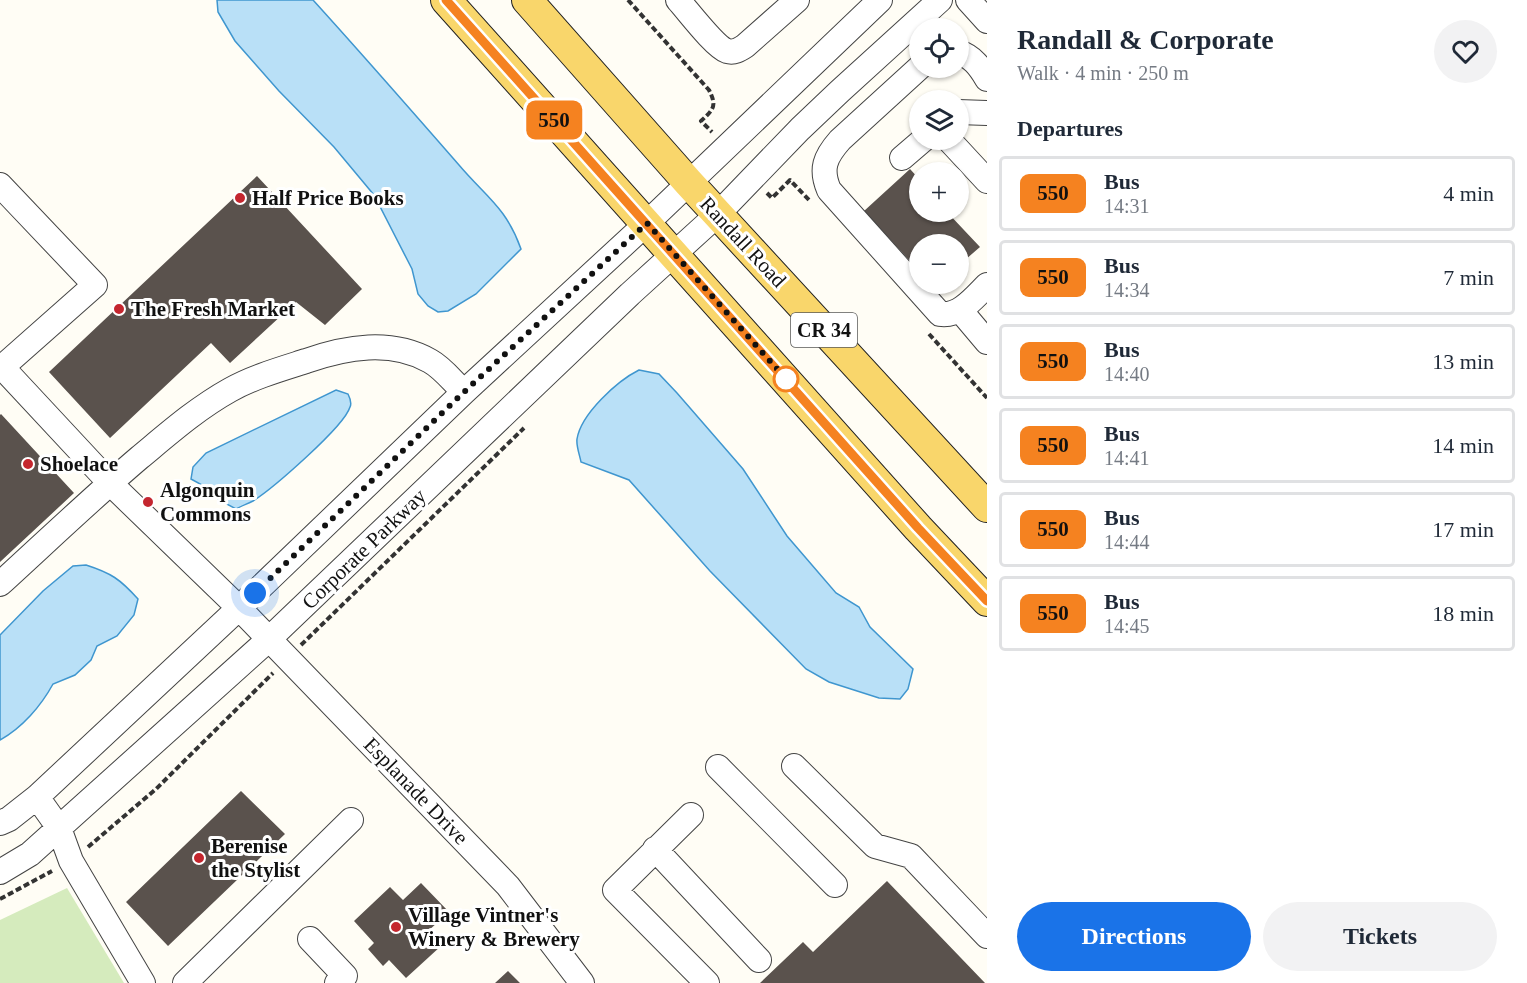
<!DOCTYPE html>
<html lang="en">
<head>
<meta charset="utf-8">
<style>
	:root { --surface:#fff; --page:#f2f2f3; --text:#1f2937; --muted:#747a83; --line:#e0e1e3; --accent:#1a73e8 }
	body { margin:0; font-family:"Times New Roman",serif; background:var(--page); color:var(--text); height:100vh; display:flex; flex-direction:column; font-size:22px; white-space:nowrap }
	* { box-sizing:border-box; margin:0 }
	p { font-size:20px; color:var(--muted) }
	.icon { flex:none; width:33px; height:33px; fill:none; stroke:currentColor; stroke-width:2; stroke-linecap:round; stroke-linejoin:round }
	.map { position:relative; flex:1; overflow:hidden }
	.details { display:flex; flex-direction:column; background:var(--surface); width:540px }
	.details>* { flex:none }
	.badge { padding:0 12px; border-radius:9px; font-size:21px; line-height:39px }
	.buttons { position:absolute; left:909px; top:18px; display:grid; gap:12px }
	.buttons a { display:grid; place-items:center; width:60px; height:60px; border-radius:50%; background:var(--surface); box-shadow:0 2px 4px #0004; font-size:30px }
	.you { position:absolute; width:30px; height:30px; margin:-15px; border:4px solid #fff; border-radius:50%; background:#1a73e8; box-shadow:0 0 0 9px #1a73e833 }
	.map>.badge { position:absolute; translate:-50% -50%; box-shadow:0 0 0 3px #fff }
	h2 { padding:0 30px; font-size:22px; line-height:54px }
	.round { display:grid; place-items:center; flex:none; width:63px; height:63px; border-radius:32px; background:var(--page) }
	.head { display:flex; align-items:center; justify-content:space-between; height:102px; padding:0 30px }
	h1 { font-size:28px; font-weight:600; line-height:45px }
	.primary-button { display:flex; gap:12px; margin-top:auto; padding:12px 30px }
	.primary-button a { flex:1; height:69px; border-radius:36px; background:var(--accent); color:#fff; font-size:24px; font-weight:600; line-height:69px; text-align:center }
	.primary-button a+a { background:var(--page); color:var(--text) }
	ul { padding:0; list-style:none }
	li { display:flex; align-items:center; gap:18px; height:75px; margin:0 12px 9px; padding:0 18px; border:3px solid var(--line); border-radius:6px }
	li div { flex:1 }
	li b { display:block; font-size:22px }
	li em { font-style:normal }
	li .badge { min-width:66px; font-weight:700; text-align:center }
	main { display:flex; flex:1; min-height:0 }
	.map>svg:first-child { display:block }
	.green { fill:#d5ebbd }
	.water { fill:#b9e0f7; stroke:#3f96cf; stroke-width:1.5 }
	.building { fill:#5a524d }
	.lines { fill:none; stroke-linecap:round; stroke-linejoin:round }
	.minor-casing { stroke:#444; stroke-width:26 }
	.major-casing { stroke:#222; stroke-width:32 }
	.path { stroke:#333; stroke-width:4; stroke-dasharray:6 3; stroke-linecap:butt }
	.minor { stroke:#fff; stroke-width:24 }
	.major { stroke:#f9d66b; stroke-width:30 }
	.line-casing { stroke:#fff; stroke-width:14 }
	.line { stroke:#f58220; stroke-width:9 }
	.walk { stroke:#111; stroke-width:6; stroke-dasharray:0 10.8 }
	.poi-dot { fill:#c4262e; stroke:#fff; stroke-width:2 }
	.stop-dot { fill:#fff; stroke:#f58220; stroke-width:3 }
	.labels { text-anchor:middle; dominant-baseline:central; stroke-width:6; stroke-linejoin:round; paint-order:stroke }
	.shield { fill:#fff; stroke:#585858; stroke-width:1.5 }
	.shield-label { font-size:20px; font-weight:bold; fill:#111 }
	.poi-label { font-size:21px; font-weight:bold; fill:#111; stroke:#fff; text-anchor:start }
	.street-label { font-size:21px; fill:#111; stroke:#fff }
</style>
</head>
<body>
<main>
<div class="map">
<svg width="987" height="983" viewBox="0 0 987 983">
	<rect width="100%" height="100%" fill="#fffdf5"/>
	<path class="green" d="M67 888 124 983H0V920Z"/>
	<path class="water" d="M217 0H313C362 54 411 110 459 165 486 197 506 207 521 249L476 294 448 311 438 312 428 306 418 294 412 269 374 195 334 147 279 91 235 41 218 12Z
		M639 370 659 374 677 393 743 469 787 536 836 593 859 607 870 627 913 669 908 689 900 699 879 698 829 682 806 669 710 571 629 480 581 462C580 456 576 446 577 439 581 414 617 381 639 370Z
		M336 390 348 394C350 398 352 403 350 407 344 427 272 489 253 501 247 504 241 506 236 509L219 500 204 486 191 479 193 467 206 453Z
		M86 565C111 573 120 579 138 599L134 615 117 636 97 646 91 660 75 675 53 684C41 706 22 728 0 740V635L43 591 73 566Z"/>
	<path class="building" d="M910 169 920 180V212H947L980 247 958 266V244H920V272L864 211Z
		M257 176 362 289 325 325 296 302 230 363 211 343 110 438 49 372Z
		M1 414 74 493 0 562V415Z
		M241 791 285 834 168 946 126 902Z
		M887 881 985 983H760L803 942 813 952Z
		M421 883 449 912 427 932 441 946 406 978 389 960 383 966 368 949 374 943 354 921 390 887 403 900Z
		M508 971 520 983H495Z"/>
	<g class="lines">
		<defs>
			<path id="minor" d="M678 0C688 11 715 47 727 51 734 53 739 50 745 46L797 0
				M968 0 987 21
				M958 52C972 56 980 67 987 79
				M920 67 840 140C825 157 820 169 829 190L940 314C959 317 974 298 987 285
				M958 112 987 113
				M949 140 987 181
				M902 158 923 140
				M0 185 95 285 0 369
				M960 310 987 342
				M2 367 110 483 239 608 508 886 582 983
				M0 584C46 542 91 499 139 458 168 434 196 409 230 390 253 377 281 369 306 361 346 347 391 339 430 361 443 368 453 382 464 392
				M794 766 875 846 911 856 987 936
				M718 767 835 885
				M37 797 59 828 71 861 143 983
				M691 815 615 890 707 983
				M0 823 9 819 37 797 239 608 464 392 647 223 880 0
				M655 849 759 960
				M0 872 30 854 268 640 630 294 718 214 800 129 840 91 940 0
				M310 939 345 976 337 983
				M185 983 351 820"/>
			<path id="major" d="M446 0 918 528 987 601
				M527 0 688 182 987 507"/>
		</defs>
		<use href="#minor" class="minor-casing"/>
		<use href="#major" class="major-casing"/>
		<path class="path" d="M628 0 709 90C717 106 714 109 701 121L712 132
			M767 193 772 198 790 180 810 201
			M929 334 987 398
			M301 645 524 428
			M88 847 156 789 273 673
			M0 899 52 871"/>
		<use href="#minor" class="minor"/>
		<use href="#major" class="major"/>
	</g>
	<g class="lines">
		<defs>
			<path id="line" d="M446 0 918 528 987 601"/>
		</defs>
		<use href="#line" class="line-casing"/>
		<use href="#line" class="line"/>
		<path class="walk" d="M255 593 464 392 647 223 786 379"/>
	</g>
	<g class="poi-dot">
		<circle cx="240" cy="198" r="6"/>
		<circle cx="119" cy="309" r="6"/>
		<circle cx="28" cy="464" r="6"/>
		<circle cx="148" cy="502" r="6"/>
		<circle cx="199" cy="858" r="6"/>
		<circle cx="396" cy="927" r="6"/>
	</g>
	<circle class="stop-dot" cx="786" cy="379" r="12"/>
	<g class="labels">
		<rect class="shield" x="791" y="313" width="66" height="34" rx="4.5"/>
		<g class="shield-label">
			<text x="824" y="330">CR 34</text>
		</g>
		<g class="poi-label">
			<text x="252" y="198">Half Price Books</text>
			<text x="131" y="309">The Fresh Market</text>
			<text x="40" y="464">Shoelace</text>
			<text x="160" y="490">Algonquin<tspan x="160" dy="24">Commons</tspan></text>
			<text x="211" y="846">Berenise<tspan x="211" dy="24">the Stylist</tspan></text>
			<text x="408" y="915">Village Vintner's<tspan x="408" dy="24">Winery &amp; Brewery</tspan></text>
		</g>
		<g class="street-label">
			<text transform="translate(743 242) rotate(47)">Randall Road</text>
			<text transform="translate(364 549) rotate(-44)">Corporate Parkway</text>
			<text transform="translate(416 791) rotate(46)">Esplanade Drive</text>
		</g>
	</g>
</svg>
<div class="buttons">
<a><svg class="icon" aria-label="locate" viewBox="0 0 24 24"><circle cx="12" cy="12" r="6"/><path d="M12 2v4M12 18v4M2 12h4M18 12h4"/></svg></a>
<a><svg class="icon" aria-label="layers" viewBox="0 0 24 24"><path d="M12 4l9 5-9 5-9-5zM3 14l9 5 9-5"/></svg></a>
<a>+</a>
<a>−</a>
</div>
<div class="you" style="left:255px;top:593px"></div>
<b class="badge" style="left:554px;top:120px;background:#f58220;color:#111">550</b>
</div>
<section class="details">
<div class="head"><div><h1>Randall &amp; Corporate</h1><p>Walk · 4 min · 250 m</p></div><a class="round"><svg class="icon" aria-label="heart" viewBox="0 0 24 24"><path d="M12 20l-8-8c-3-5 5-10 8-4 3-6 11-1 8 4z"/></svg></a></div>
<h2>Departures</h2>
<ul>
<li><span class="badge" style="background:#f58220;color:#111">550</span><div><b>Bus</b><p>14:31</p></div><em>4 min</em></li>
<li><span class="badge" style="background:#f58220;color:#111">550</span><div><b>Bus</b><p>14:34</p></div><em>7 min</em></li>
<li><span class="badge" style="background:#f58220;color:#111">550</span><div><b>Bus</b><p>14:40</p></div><em>13 min</em></li>
<li><span class="badge" style="background:#f58220;color:#111">550</span><div><b>Bus</b><p>14:41</p></div><em>14 min</em></li>
<li><span class="badge" style="background:#f58220;color:#111">550</span><div><b>Bus</b><p>14:44</p></div><em>17 min</em></li>
<li><span class="badge" style="background:#f58220;color:#111">550</span><div><b>Bus</b><p>14:45</p></div><em>18 min</em></li>
</ul>
<div class="primary-button"><a>Directions</a><a>Tickets</a></div>
</section>
</main>
</body>
</html>
